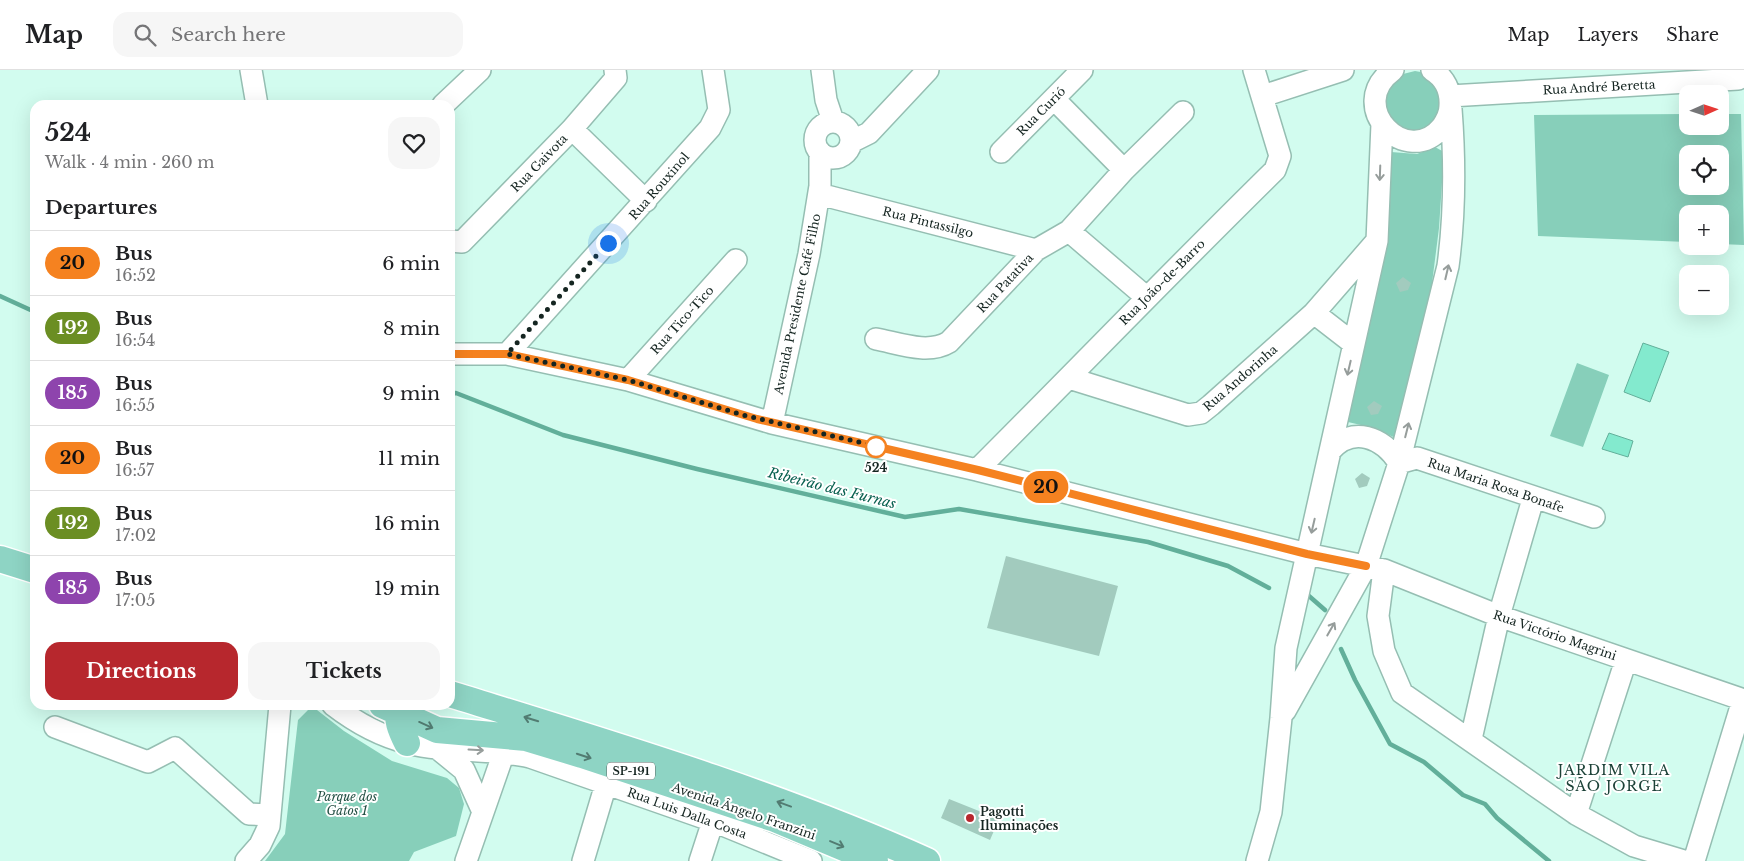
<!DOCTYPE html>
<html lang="en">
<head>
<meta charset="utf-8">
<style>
	:root { --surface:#fff; --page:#f6f6f6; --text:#202124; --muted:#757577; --line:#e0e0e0; --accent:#b7272d }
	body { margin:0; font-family:"Libre Baskerville",serif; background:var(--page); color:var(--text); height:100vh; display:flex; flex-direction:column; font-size:19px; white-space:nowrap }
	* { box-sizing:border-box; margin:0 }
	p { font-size:16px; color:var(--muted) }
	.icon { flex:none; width:28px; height:28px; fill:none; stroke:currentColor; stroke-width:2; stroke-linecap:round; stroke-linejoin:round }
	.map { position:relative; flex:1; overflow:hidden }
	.side { position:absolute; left:30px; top:30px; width:425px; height:610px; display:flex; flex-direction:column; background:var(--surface); border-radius:15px; box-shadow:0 5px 20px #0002 }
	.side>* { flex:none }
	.badge { padding:0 10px; border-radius:16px; font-size:18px; line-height:32px }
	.needle { width:32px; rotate:87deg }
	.buttons { position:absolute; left:1679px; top:15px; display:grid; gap:10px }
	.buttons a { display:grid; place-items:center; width:50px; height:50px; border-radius:10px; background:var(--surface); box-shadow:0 5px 20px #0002; font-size:25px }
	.you { position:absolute; width:25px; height:25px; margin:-12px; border:4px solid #fff; border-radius:50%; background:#1a73e8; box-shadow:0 0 0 8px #1a73e833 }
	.map>.badge { position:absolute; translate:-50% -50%; box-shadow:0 0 0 2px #fff }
	h2 { padding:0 15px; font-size:19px; line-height:45px }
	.round { display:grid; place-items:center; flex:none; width:52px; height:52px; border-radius:15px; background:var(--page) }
	.summary { display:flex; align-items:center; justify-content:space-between; height:85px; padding:0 15px }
	h1 { font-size:24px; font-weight:800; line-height:38px }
	.action { display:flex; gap:10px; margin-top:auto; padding:10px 15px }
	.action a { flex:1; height:58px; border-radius:15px; background:var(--accent); color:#fff; font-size:20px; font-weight:800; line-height:58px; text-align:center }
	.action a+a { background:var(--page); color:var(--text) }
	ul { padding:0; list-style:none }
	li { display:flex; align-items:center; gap:15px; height:65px; padding:0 15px; border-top:1px solid var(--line) }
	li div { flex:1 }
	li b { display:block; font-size:19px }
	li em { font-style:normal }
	li .badge { min-width:55px; font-weight:700; text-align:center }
	header { display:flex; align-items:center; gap:30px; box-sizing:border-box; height:70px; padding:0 25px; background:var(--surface); border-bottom:1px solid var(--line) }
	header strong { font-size:24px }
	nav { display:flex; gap:28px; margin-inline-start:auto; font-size:18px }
	.search { width:350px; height:45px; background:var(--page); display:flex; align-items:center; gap:12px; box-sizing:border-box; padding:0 18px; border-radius:15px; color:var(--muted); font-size:19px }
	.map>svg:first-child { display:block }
	.green { fill:#87cfba; fill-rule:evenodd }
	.water { fill:#83eace; stroke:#62af9a }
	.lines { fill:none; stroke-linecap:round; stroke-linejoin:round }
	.stream { stroke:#62af9a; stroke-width:4.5 }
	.building { fill:#a2cbbe }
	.minor-casing { stroke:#95beb2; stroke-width:24 }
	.major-casing { stroke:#fff; stroke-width:29 }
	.minor { stroke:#fff; stroke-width:21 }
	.major { stroke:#8ed4c4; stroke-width:26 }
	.oneway { stroke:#969d9b }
	.oneway2 { stroke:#527c72 }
	.line-casing { stroke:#fff; stroke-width:11 }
	.line { stroke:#f58220; stroke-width:8 }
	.walk { stroke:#152521; stroke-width:5; stroke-dasharray:0 9 }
	.stop-dot { fill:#fff; stroke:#f58220; stroke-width:2.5 }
	.poi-dot { fill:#b7272d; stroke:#fff; stroke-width:2 }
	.labels { text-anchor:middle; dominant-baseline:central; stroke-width:4; stroke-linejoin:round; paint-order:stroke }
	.shield { fill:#fff; stroke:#5b6664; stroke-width:1 }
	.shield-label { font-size:11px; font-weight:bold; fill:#152521 }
	.street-label { font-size:12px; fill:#152521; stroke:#fff }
	.stop-label { font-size:12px; font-weight:bold; fill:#152521; stroke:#fff }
	.park-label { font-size:12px; font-style:italic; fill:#245145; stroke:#fff }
	.poi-label { font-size:12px; font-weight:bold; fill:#152521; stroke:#fff; text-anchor:start }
	.water-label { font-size:14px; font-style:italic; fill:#096150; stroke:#fff }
	.neighbourhood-label { font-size:14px; letter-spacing:1px; fill:#1c4238; stroke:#fff }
</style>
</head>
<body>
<header>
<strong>Map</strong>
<div class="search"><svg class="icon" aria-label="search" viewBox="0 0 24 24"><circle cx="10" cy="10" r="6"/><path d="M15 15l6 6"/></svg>Search here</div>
<nav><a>Map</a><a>Layers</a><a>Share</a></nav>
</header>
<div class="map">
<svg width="1744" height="791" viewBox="0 0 1744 791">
	<rect width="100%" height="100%" fill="#d2fcef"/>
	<path class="green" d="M1415 1 1426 3 1444 29 1431 58 1410 64 1386 49 1383 21 1395 6Z
		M1687 44 1688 56H1720V44H1741L1744 175 1720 174V144H1688L1687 172 1538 166 1534 45ZM1688 84H1720V116H1688Z
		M1435 77 1444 82 1439 158 1431 221 1395 368 1378 359 1348 352 1389 168 1388 92 1391 82 1417 84Z
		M1577 293 1609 305 1583 377 1550 366Z
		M308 640H317L344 661 392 691 447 708 459 718 464 734 456 766 414 782 409 791H265L285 764 298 650Z"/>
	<path class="water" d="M1643 273 1669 282 1650 332 1624 322Z
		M1609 363 1633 371 1628 387 1602 379Z"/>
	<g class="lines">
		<path class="stream" d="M0 226 35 242
			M450 324 456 323 563 365 697 399 905 447 959 439 1148 472 1228 496 1269 518
			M1309 526 1325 540
			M1341 579 1355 610 1390 674 1424 692 1463 725 1485 734 1497 748 1549 791"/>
	</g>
	<path class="building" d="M1403 207 1411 213 1408 220 1400 222 1396 213Z
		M1374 331 1382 336 1378 344 1371 345 1367 337Z
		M1362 403 1370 408 1367 416 1359 418 1355 409Z
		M1006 486 1118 516 1099 586 987 558Z
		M949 729 999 749 990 770 941 748Z"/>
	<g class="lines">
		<defs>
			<path id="minor" d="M251 0 257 35
				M822 0 826 30 833 51
				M1393 0C1344 36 1407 100 1442 57 1446 51 1450 44 1450 36 1451 21 1445 8 1432 0
				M1263 26 1343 0
				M1450 26 1738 9 1742 0
				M1054 29 1124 100
				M443 35 480 0
				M815 70a18 18 0 1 1 36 0a18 18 0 1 1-36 0Z
				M572 59 646 131
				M851 72 869 63 928 0
				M1001 82 1082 0
				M819 124 1036 180
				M1069 161 1146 227
				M450 171 462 172 572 59 616 8 615 0
				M1314 243 1375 173
				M876 269C898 273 928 285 949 272L1036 180 1069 161 1124 100 1183 42
				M450 284H507L628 310 772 353 977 400 1307 484 1384 500 1499 546 1744 630
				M507 284 710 58 719 40 713 0
				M1069 308 1188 345 1201 343 1211 335 1314 243 1354 274
				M628 310 736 190
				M772 353 809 184 820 116V82
				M1330 381C1352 355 1383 367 1399 393L1417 388 1594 447
				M977 400C1077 300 1174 199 1275 100L1280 86 1254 0
				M1384 500 1378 546 1384 581 1402 623 1576 744 1634 776 1684 791
				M333 635C355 652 380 666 408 673 447 683 490 678 530 687L713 751 811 791
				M1285 641 1366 496 1399 393 1448 196C1455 144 1455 91 1451 39
				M55 657 148 692 175 678 249 744 270 745
				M1471 669 1499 546 1533 429
				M437 678 464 700 483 742
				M1576 744 1626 590
				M246 791 260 775 269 756 280 635
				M466 791 504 682
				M583 791 606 714
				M700 791 713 751
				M1257 791 1271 742 1281 648 1286 578 1377 171 1382 54
				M1694 791 1743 630"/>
			<path id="major" d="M0 489 35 500
				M450 624C611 674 773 722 927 791
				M382 635 437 660 526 668 582 685 775 749 875 791
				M400 635C395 649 401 661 407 673"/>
		</defs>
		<use href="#minor" class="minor-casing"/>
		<use href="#major" class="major-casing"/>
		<use href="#minor" class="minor"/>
		<use href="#major" class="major"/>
	</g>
	<defs><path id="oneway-shaft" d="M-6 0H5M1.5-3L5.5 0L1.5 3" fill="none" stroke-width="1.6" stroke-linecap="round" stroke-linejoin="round" transform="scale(1.25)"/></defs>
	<g class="oneway">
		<use href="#oneway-shaft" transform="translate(1380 103) rotate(92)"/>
		<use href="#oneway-shaft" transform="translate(1447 202) rotate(-77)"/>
		<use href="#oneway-shaft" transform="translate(1349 298) rotate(103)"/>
		<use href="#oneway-shaft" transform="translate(1407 360) rotate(-76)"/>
		<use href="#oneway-shaft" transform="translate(1313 456) rotate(103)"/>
		<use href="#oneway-shaft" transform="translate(1331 559) rotate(-60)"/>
		<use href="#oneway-shaft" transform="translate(476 680) rotate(3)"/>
	</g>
	<g class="oneway2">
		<use href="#oneway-shaft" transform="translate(531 649) rotate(-163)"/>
		<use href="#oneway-shaft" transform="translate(426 655) rotate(24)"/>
		<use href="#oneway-shaft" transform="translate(584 686) rotate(18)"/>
		<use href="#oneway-shaft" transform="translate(784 734) rotate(-160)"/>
		<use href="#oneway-shaft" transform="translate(837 774) rotate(23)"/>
	</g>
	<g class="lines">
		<defs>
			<path id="line" d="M450 284H507L628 310 757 349 978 400 1307 484 1366 496"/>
		</defs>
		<use href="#line" class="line-casing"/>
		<use href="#line" class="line"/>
		<path class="walk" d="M608 173 507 284 628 310 743 345 884 378 876 377"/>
	</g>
	<circle class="stop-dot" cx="876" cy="377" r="10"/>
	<circle class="poi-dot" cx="970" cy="748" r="5"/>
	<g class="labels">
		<rect class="shield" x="607" y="692.5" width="48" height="17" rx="4"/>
		<g class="shield-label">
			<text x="631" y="701">SP-191</text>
		</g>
		<g class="street-label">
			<text transform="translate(1599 17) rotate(-3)">Rua André Beretta</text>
			<text transform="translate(1041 41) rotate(-45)">Rua Curió</text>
			<text transform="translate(539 93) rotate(-46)">Rua Gaivota</text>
			<text transform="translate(659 116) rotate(-49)">Rua Rouxinol</text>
			<text transform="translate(928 152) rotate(14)">Rua Pintassilgo</text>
			<text transform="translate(1162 212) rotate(-45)">Rua João-de-Barro</text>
			<text transform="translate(1005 213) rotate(-47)">Rua Patativa</text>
			<text transform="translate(797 234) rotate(-78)">Avenida Presidente Café Filho</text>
			<text transform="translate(682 250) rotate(-48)">Rua Tico-Tico</text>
			<text transform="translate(1240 308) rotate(-41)">Rua Andorinha</text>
			<text transform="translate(1496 415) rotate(19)">Rua Maria Rosa Bonafe</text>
			<text transform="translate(1555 565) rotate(19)">Rua Victório Magrini</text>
			<text transform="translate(744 741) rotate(19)">Avenida Ângelo Franzini</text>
			<text transform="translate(687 743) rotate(20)">Rua Luis Dalla Costa</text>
		</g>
		<g class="stop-label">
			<text x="876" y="397">524</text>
		</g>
		<g class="park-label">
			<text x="347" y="726">Parque dos<tspan x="347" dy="14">Gatos 1</tspan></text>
		</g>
		<g class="poi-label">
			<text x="980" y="741">Pagotti<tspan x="980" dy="14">Iluminações</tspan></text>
		</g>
		<g class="water-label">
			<text transform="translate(832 418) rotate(14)">Ribeirão das Furnas</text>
		</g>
		<g class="neighbourhood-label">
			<text x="1614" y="700">JARDIM VILA<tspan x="1614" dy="16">SÃO JORGE</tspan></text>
		</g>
	</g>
</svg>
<div class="buttons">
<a><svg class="needle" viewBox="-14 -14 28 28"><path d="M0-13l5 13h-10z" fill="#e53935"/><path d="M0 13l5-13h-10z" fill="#757577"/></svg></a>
<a><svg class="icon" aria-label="locate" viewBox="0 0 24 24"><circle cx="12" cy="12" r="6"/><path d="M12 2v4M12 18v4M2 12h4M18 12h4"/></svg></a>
<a>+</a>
<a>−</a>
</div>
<div class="you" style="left:608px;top:173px"></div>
<b class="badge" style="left:1046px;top:417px;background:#f58220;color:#111">20</b>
<section class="side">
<div class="summary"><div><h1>524</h1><p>Walk · 4 min · 260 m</p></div><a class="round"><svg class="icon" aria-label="heart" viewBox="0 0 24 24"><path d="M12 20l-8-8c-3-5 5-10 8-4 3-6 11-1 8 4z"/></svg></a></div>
<h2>Departures</h2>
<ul>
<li><span class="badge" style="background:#f58220;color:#111">20</span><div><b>Bus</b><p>16:52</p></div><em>6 min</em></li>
<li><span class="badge" style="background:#6b8e23;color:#fff">192</span><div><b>Bus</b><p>16:54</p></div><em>8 min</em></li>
<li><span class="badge" style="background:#8e44ad;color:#fff">185</span><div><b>Bus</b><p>16:55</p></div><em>9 min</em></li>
<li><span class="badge" style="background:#f58220;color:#111">20</span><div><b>Bus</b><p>16:57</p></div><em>11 min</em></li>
<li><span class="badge" style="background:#6b8e23;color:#fff">192</span><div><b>Bus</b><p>17:02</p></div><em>16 min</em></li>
<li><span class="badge" style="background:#8e44ad;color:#fff">185</span><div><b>Bus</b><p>17:05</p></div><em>19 min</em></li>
</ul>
<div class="action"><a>Directions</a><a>Tickets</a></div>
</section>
</div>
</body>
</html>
